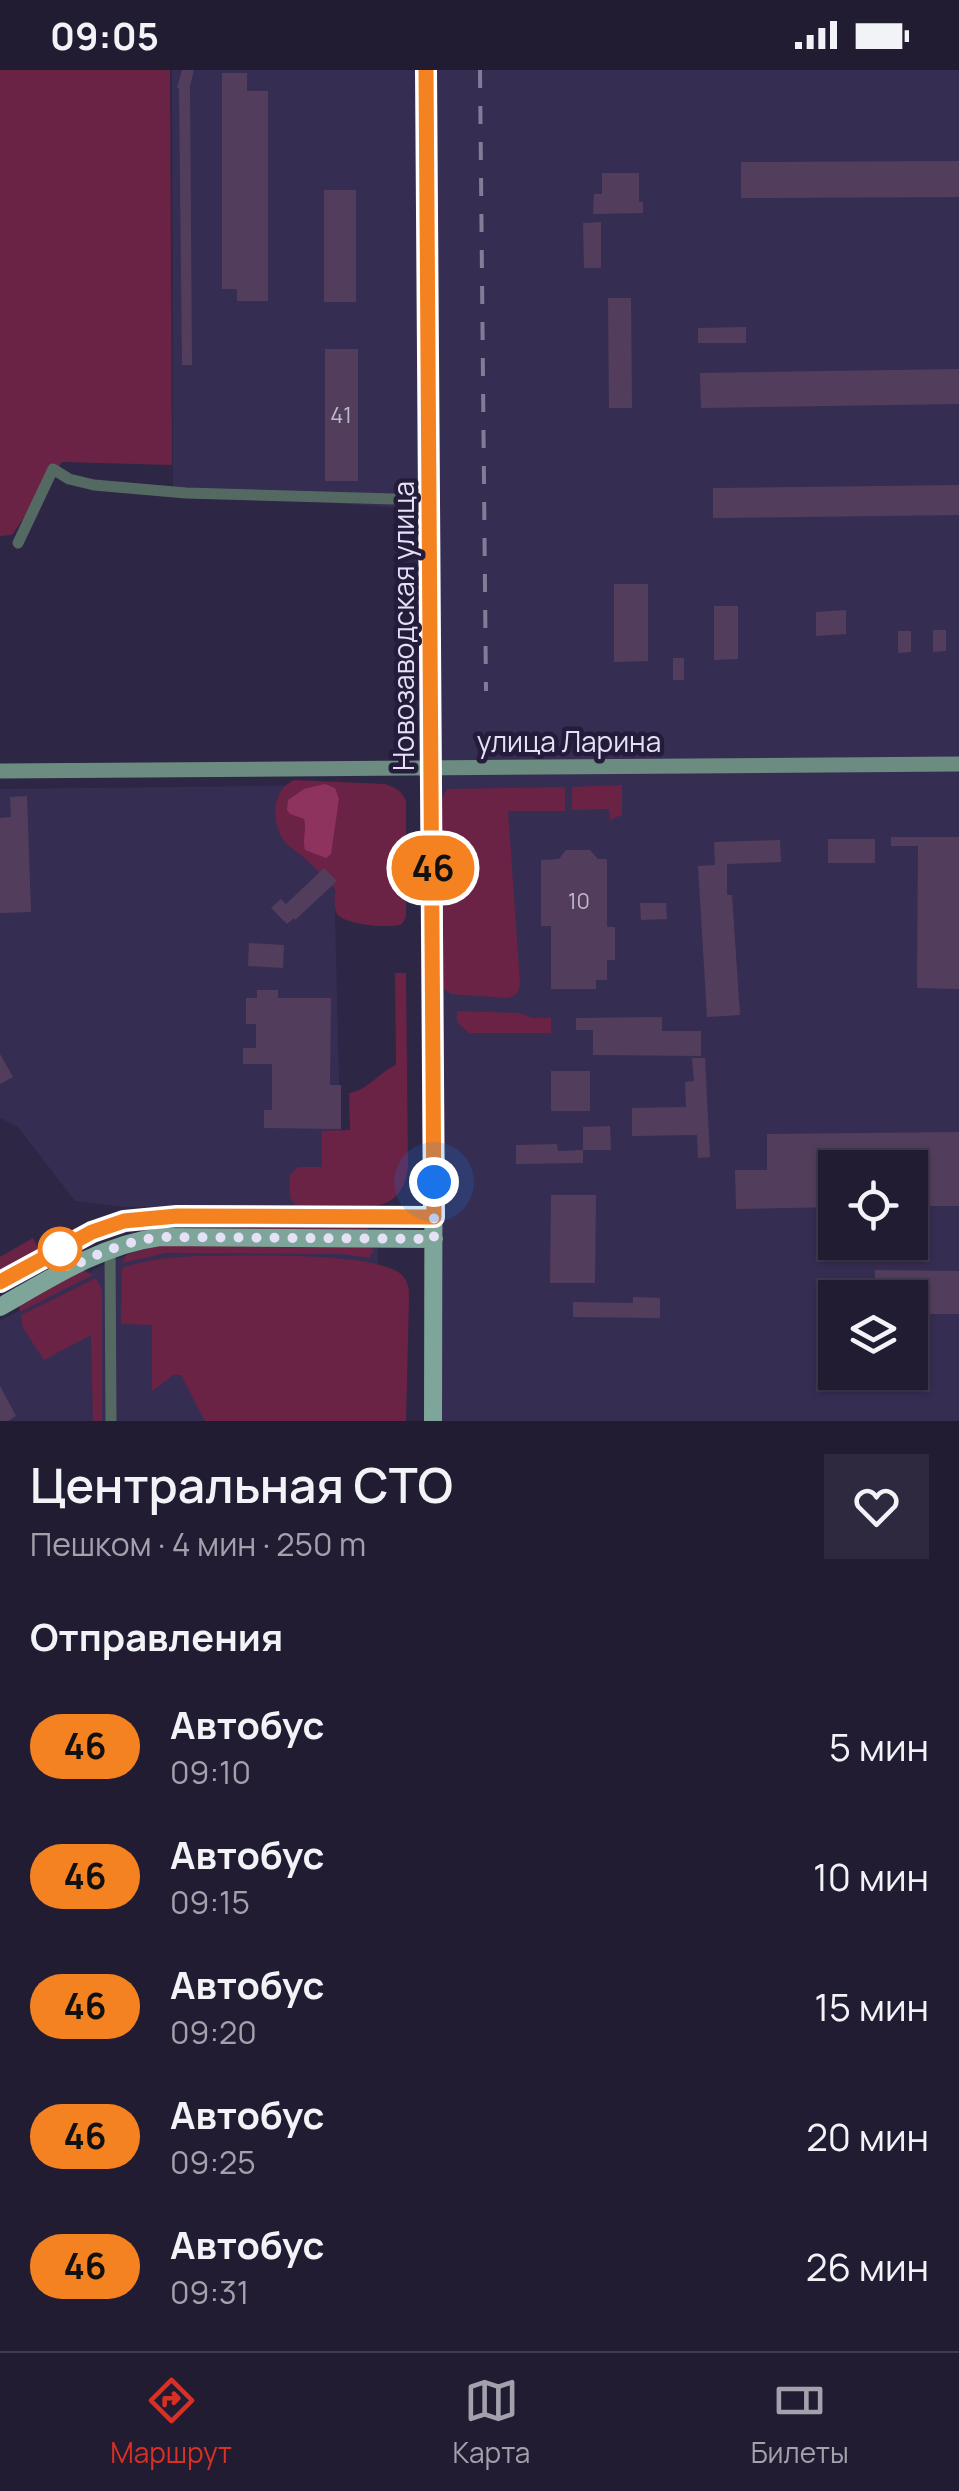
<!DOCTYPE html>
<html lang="ru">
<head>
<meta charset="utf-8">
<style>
	:root { --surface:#221c33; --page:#2e293f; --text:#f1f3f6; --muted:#a2a1ac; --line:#3f3a4e; --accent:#d93025 }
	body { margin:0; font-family:Manrope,sans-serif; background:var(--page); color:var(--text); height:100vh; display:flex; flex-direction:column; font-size:38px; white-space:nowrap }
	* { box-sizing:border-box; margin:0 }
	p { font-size:32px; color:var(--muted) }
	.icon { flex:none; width:55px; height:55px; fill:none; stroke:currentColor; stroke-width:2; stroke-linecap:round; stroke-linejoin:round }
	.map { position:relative; height:1351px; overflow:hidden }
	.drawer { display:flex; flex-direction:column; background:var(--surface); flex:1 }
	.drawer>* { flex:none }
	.badge { padding:0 20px; border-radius:32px; font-size:35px; line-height:65px }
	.buttons { position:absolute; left:818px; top:1080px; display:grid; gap:20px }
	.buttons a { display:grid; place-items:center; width:110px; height:110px; border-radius:0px; background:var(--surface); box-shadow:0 2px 8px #0004,0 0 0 2px var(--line); font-size:50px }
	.you { position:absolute; width:50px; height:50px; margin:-25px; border:8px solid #fff; border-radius:50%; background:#1a73e8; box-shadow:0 0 0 15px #1a73e833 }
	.map>.badge { position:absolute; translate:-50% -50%; box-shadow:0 0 0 5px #fff }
	h2 { padding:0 30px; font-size:38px; line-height:90px }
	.round { display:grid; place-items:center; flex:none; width:105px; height:105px; border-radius:0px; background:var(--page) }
	.headline { display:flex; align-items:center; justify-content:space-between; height:170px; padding:0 30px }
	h1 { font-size:48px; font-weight:600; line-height:75px }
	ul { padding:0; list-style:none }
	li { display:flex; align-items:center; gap:30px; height:130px; padding:0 30px }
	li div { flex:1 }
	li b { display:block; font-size:38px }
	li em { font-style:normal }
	li .badge { min-width:110px; font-weight:700; text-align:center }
	.status { display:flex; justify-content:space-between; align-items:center; height:70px; padding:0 50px; background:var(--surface); direction:ltr }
	.status svg { height:28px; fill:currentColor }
	.menu { display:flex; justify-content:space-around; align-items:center; height:140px; border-top:2px solid var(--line); background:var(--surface); font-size:28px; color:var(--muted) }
	.menu a { display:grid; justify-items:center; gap:5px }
	.menu .selected { color:var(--accent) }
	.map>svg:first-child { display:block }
	.built { fill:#362d52; fill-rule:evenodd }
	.green { fill:#6a2344 }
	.forest { fill:#8e325e }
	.building { fill:#523e5c }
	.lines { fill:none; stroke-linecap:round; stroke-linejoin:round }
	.street { stroke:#556963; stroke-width:11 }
	.secondary { stroke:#6c8b81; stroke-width:15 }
	.primary { stroke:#7da599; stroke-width:18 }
	.rail { stroke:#827c96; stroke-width:4; stroke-dasharray:18 18; stroke-linecap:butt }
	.line-casing { stroke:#fff; stroke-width:22 }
	.line { stroke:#f58220; stroke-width:15 }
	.walk { stroke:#e4e0f5; stroke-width:10; stroke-dasharray:0 18 }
	.stop-dot { fill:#fff; stroke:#f58220; stroke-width:5 }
	.labels { text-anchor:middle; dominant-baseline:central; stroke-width:9; stroke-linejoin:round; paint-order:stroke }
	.number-label { font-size:22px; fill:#c0b8cf }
	.street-label { font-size:28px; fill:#e4e0f5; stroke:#241c3a }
</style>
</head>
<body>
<div class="status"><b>09:05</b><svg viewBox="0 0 49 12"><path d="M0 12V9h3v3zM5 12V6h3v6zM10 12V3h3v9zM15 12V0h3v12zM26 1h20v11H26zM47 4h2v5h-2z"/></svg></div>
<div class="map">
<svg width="959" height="1351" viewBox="0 0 959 1351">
	<rect width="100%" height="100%" fill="#2d2644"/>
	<path class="built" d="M172 0H423L426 440 173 421Z
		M427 0H959V1351H434ZM835 1098H910V1172H835ZM835 1228H910V1302H835Z
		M332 715 342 1136 124 1137 75 1131 18 1057 0 1048V719Z
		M293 1172 378 1178 375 1351H0V1251L112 1190 156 1176Z"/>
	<path class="green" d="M0 0H170L172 395 62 392 12 465 0 466Z
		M294 710 385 714C396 718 403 721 406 732V847L402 854C391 859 345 855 337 844 333 838 335 825 335 819 325 809 316 798 305 789 300 783 291 779 286 773 271 756 270 720 294 710Z
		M622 715V745L610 750 609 739 572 740V717Z
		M565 717V741H508L520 913C519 923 515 927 506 928L451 924 441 917 440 733 447 719Z
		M395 903H406L408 1097C403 1135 381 1138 347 1138 330 1138 314 1138 297 1138L290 1127V1105L298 1097H322V1061L350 1060 349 1023C367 1021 379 1002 396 995Z
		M457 941 520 943 533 948H551V963H469L457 952Z
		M173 1154H368L369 1156 367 1160 173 1158Z
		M33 1168 38 1178 33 1185 0 1203V1187Z
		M343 1173 374 1179 370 1188 342 1184 166 1183 122 1193 126 1185 157 1175Z
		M199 1186C238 1186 379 1180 403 1206 409 1213 409 1220 409 1229L406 1351H205L181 1305H173L152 1321V1255L121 1254 122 1198C148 1189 171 1187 199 1186Z
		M83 1200 93 1205 20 1242 19 1235Z
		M96 1208 102 1220V1351H93L91 1265 44 1290 23 1258 21 1245Z"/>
	<path class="forest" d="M325 714 335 718 339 729 331 784 326 788 305 780C302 770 307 759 304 749L290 744 287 740 288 730 304 719Z"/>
	<path class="building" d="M182 0H194L190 16 192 295H182L179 18H177Z
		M222 3H247V21H268V231H237V219H222Z
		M959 91V127L741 128V92Z
		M602 103H639V132H643V143L593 144 594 124H602Z
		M324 120H356V232H324Z
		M601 152V198H584L583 153Z
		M608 228H631L632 338H609Z
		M746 257V273H698V258Z
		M325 279H358V411H325Z
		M959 299V334L701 338 700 303Z
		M959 415V445L713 448V418Z
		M614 514H648V591L614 592Z
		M714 536H738V589L714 590Z
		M846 540V564L816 566V542Z
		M933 560H946V581L933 582Z
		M898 561H911V582L898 583Z
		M673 588H684V610H673Z
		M27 726 31 842 0 843V748L11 747 10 727Z
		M891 767H959V919L917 918 918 776H891Z
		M828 769H875V793H828Z
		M780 770 781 792 727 794V825H732L740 945 707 947 698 796 715 795 714 772Z
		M566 780H590L598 789H607V857H615V890H607V910H596V919H551V856H541V790L559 789Z
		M324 798 337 811 295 850 294 848 287 854 271 838 281 829 286 834Z
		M640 833H666L667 849 641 850Z
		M249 873 284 875 283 898 248 896Z
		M257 920H278V928H331L330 1015H341V1059L264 1058V1040H272V994H243V978H256V954H246V928H257Z
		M662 947V961H701V986L593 985V960H576V948Z
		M0 984 13 1007 0 1014Z
		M692 988H705L710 1087 698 1088 697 1065 632 1066V1038L686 1037 685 1012 694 1011Z
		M551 1001H590V1041H551Z
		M610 1056 611 1080H583V1057Z
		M959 1062V1136H910V1092L835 1093V1137L736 1139 735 1100H767V1064Z
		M557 1074 558 1081 583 1080V1093L516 1094V1075Z
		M551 1125H596L595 1213H550Z
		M875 1200 959 1201V1244H910V1228H875Z
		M633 1227 660 1228V1248L573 1247V1232L633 1233Z
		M0 1316 16 1346 8 1351H0Z"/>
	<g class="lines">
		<path class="street" d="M18 473 53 399 69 409 94 415 186 423 430 430
			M110 1178 111 1351"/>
		<path class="secondary" d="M0 701 959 694"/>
		<path class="primary" d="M426 0 434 870 433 1351
			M0 1212 92 1162 124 1151 177 1146 434 1147
			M0 1237C51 1208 101 1175 160 1167L434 1169"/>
		<path class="rail" d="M480 0 486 621"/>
	</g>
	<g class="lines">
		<defs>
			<path id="line" d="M0 1212 92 1162 124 1151 177 1146 434 1147 426 0"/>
		</defs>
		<use href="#line" class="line-casing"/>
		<use href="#line" class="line"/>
		<path class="walk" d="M60 1179 68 1199C98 1183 127 1171 160 1167L434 1169V1112"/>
	</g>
	<circle class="stop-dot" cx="60" cy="1179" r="20"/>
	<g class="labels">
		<g class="number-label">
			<text x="341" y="345">41</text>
			<text x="579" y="831">10</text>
		</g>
		<g class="street-label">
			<text transform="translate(403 556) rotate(-90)">Новозаводская улица</text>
			<text x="569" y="671">улица Ларина</text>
		</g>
	</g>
</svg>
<div class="buttons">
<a><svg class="icon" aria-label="locate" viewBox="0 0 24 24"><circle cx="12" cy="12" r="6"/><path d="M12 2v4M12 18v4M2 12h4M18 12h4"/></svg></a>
<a><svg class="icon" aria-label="layers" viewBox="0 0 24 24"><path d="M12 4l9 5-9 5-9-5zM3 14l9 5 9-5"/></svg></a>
</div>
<div class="you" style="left:434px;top:1112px"></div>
<b class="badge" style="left:433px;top:798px;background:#f58220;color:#111">46</b>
</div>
<section class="drawer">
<div class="headline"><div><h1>Центральная СТО</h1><p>Пешком · 4 мин · 250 m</p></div><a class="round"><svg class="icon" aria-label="heart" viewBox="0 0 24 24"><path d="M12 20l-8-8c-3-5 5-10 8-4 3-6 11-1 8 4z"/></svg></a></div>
<h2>Отправления</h2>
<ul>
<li><span class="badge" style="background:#f58220;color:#111">46</span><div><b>Автобус</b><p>09:10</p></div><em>5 мин</em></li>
<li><span class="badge" style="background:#f58220;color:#111">46</span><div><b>Автобус</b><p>09:15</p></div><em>10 мин</em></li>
<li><span class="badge" style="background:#f58220;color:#111">46</span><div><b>Автобус</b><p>09:20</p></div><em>15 мин</em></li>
<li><span class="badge" style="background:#f58220;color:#111">46</span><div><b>Автобус</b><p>09:25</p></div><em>20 мин</em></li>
<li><span class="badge" style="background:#f58220;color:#111">46</span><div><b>Автобус</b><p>09:31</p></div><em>26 мин</em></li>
</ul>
</section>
<nav class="menu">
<a class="selected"><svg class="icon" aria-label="directions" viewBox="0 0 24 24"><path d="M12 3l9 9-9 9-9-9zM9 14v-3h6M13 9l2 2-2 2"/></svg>Маршрут</a>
<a><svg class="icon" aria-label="map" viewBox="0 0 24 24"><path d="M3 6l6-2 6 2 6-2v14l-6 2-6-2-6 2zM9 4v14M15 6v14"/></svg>Карта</a>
<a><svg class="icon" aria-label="tickets" viewBox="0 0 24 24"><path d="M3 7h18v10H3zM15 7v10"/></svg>Билеты</a>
</nav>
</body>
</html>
